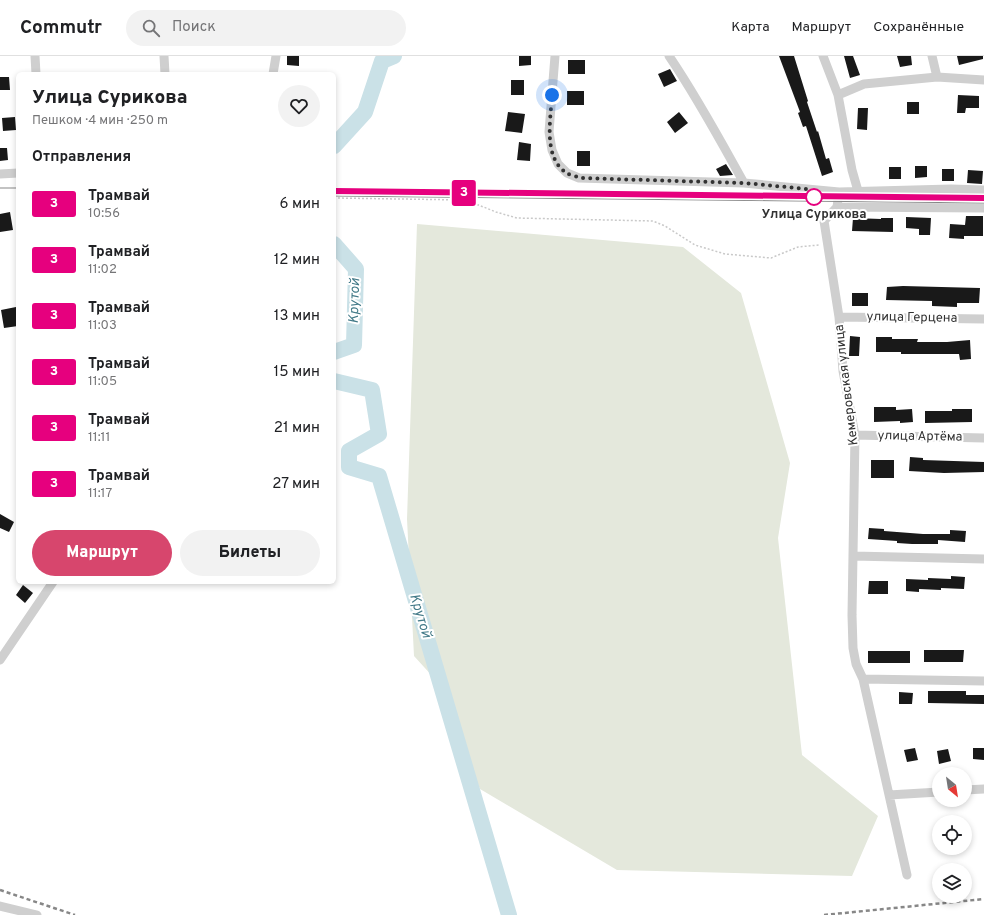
<!DOCTYPE html>
<html lang="ru">
<head>
<meta charset="utf-8">
<style>
	:root { --surface:#fff; --page:#f2f2f2; --text:#202124; --muted:#757577; --line:#e0e0e0; --accent:#d7466d }
	body { margin:0; font-family:Overpass,sans-serif; background:var(--page); color:var(--text); height:100vh; display:flex; flex-direction:column; font-size:15px; white-space:nowrap }
	* { box-sizing:border-box; margin:0 }
	p { font-size:13px; color:var(--muted) }
	.icon { flex:none; width:22px; height:22px; fill:none; stroke:currentColor; stroke-width:2; stroke-linecap:round; stroke-linejoin:round }
	.map { position:relative; flex:1; overflow:hidden }
	.sheet { position:absolute; left:16px; top:16px; width:320px; height:512px; display:flex; flex-direction:column; background:var(--surface); border-radius:6px; box-shadow:0 2px 6px #0003 }
	.sheet>* { flex:none }
	.badge { padding:0 8px; border-radius:3px; font-size:14px; line-height:26px }
	.needle { width:26px; rotate:150deg }
	.fabs { position:absolute; left:932px; top:711px; display:grid; gap:8px }
	.fabs a { display:grid; place-items:center; width:40px; height:40px; border-radius:50%; background:var(--surface); box-shadow:0 2px 6px #0003; font-size:20px }
	.you { position:absolute; width:20px; height:20px; margin:-10px; border:3px solid #fff; border-radius:50%; background:#1a73e8; box-shadow:0 0 0 6px #1a73e833 }
	.map>.badge { position:absolute; translate:-50% -50%; box-shadow:0 0 0 2px #fff }
	h2 { padding:0 16px; font-size:15px; line-height:36px }
	.round { display:grid; place-items:center; flex:none; width:42px; height:42px; border-radius:21px; background:var(--page) }
	.head { display:flex; align-items:center; justify-content:space-between; height:68px; padding:0 16px }
	h1 { font-size:19px; font-weight:800; line-height:30px }
	.action { display:flex; gap:8px; margin-top:auto; padding:8px 16px }
	.action a { flex:1; height:46px; border-radius:24px; background:var(--accent); color:#fff; font-size:16px; font-weight:800; line-height:46px; text-align:center }
	.action a+a { background:var(--page); color:var(--text) }
	ul { padding:0; list-style:none }
	li { display:flex; align-items:center; gap:12px; height:56px; padding:0 16px }
	li div { flex:1 }
	li b { display:block; font-size:15px }
	li em { font-style:normal }
	li .badge { min-width:44px; font-weight:700; text-align:center }
	header { display:flex; align-items:center; gap:24px; box-sizing:border-box; height:56px; padding:0 20px; background:var(--surface); border-bottom:1px solid var(--line) }
	header strong { font-size:19px }
	nav { display:flex; gap:22px; margin-inline-start:auto; font-size:14px }
	.search { width:280px; height:36px; background:var(--page); display:flex; align-items:center; gap:10px; box-sizing:border-box; padding:0 14px; border-radius:22px; color:var(--muted); font-size:15px }
	.map>svg:first-child { display:block }
	.green { fill:#e4e8dc }
	.lines { fill:none; stroke-linecap:round; stroke-linejoin:round }
	.river { stroke:#cae1e7; stroke-width:16 }
	.building { fill:#191919 }
	.path { stroke:#c9c9c9; stroke-width:1.5; stroke-dasharray:2 2; stroke-linecap:butt }
	.minor { stroke:#cfcfcf; stroke-width:9 }
	.tram { stroke:#878787; stroke-width:1 }
	.rail { stroke:#878787; stroke-width:2.5; stroke-dasharray:4 3; stroke-linecap:butt }
	.line-casing { stroke:#fff; stroke-width:9 }
	.line { stroke:#e6007e; stroke-width:6 }
	.walk { stroke:#323232; stroke-width:4; stroke-dasharray:0 7.2 }
	.stop-dot { fill:#fff; stroke:#e6007e; stroke-width:2 }
	.labels { text-anchor:middle; dominant-baseline:central; stroke-width:4; stroke-linejoin:round; paint-order:stroke }
	.stop-label { font-size:13px; font-weight:bold; fill:#323232; stroke:#fff }
	.street-label { font-size:13px; fill:#323232; stroke:#fff }
	.water-label { font-size:14px; font-style:italic; fill:#437a88; stroke:#fff }
</style>
</head>
<body>
<header>
<strong>Commutr</strong>
<div class="search"><svg class="icon" aria-label="search" viewBox="0 0 24 24"><circle cx="10" cy="10" r="6"/><path d="M15 15l6 6"/></svg>Поиск</div>
<nav><a>Карта</a><a>Маршрут</a><a>Сохранённые</a></nav>
</header>
<div class="map">
<svg width="984" height="859" viewBox="0 0 984 859">
	<rect width="100%" height="100%" fill="#fff"/>
	<path class="green" d="M417 168 683 191 741 237 790 407 778 482 802 699 878 760 852 820 617 814 480 733 434 622 414 600 407 463Z"/>
	<g class="lines">
		<path class="river" d="M334 90 365 56 382 5 394 0
			M334 188 356 213 354 289 334 296
			M334 325 372 334 379 378 349 395V411L379 420 509 859"/>
	</g>
	<path class="building" d="M287 0H299V10L287 9Z
		M519 0H531V9L519 10Z
		M779 0H794L808 45 807 46 817 76 818 75 826 103 829 102 833 116 822 120 806 70 803 71 798 57 800 56Z
		M844 0H853L860 19 850 22Z
		M897 0H911L912 9 900 11Z
		M957 0H983V3L959 9Z
		M568 4H585V18H568Z
		M670 13 677 25 664 31 658 18Z
		M0 21H9L10 34H0Z
		M511 24H524V39H511Z
		M567 35H584V49H567Z
		M958 39 979 40V52H966L965 57H957Z
		M907 46H919V58H907Z
		M858 52H868L867 74 857 73Z
		M508 56 525 58 522 77 505 75Z
		M679 56 688 67 675 77 667 66Z
		M15 61 16 74 3 75 2 62Z
		M519 86 531 88 530 105 517 104Z
		M0 92H7L8 104 0 105Z
		M577 95H590V110H577Z
		M726 108 733 119 720 120 716 113Z
		M915 110H927V121L915 122Z
		M889 111H901V123H889Z
		M942 113H954V125H942Z
		M968 114 983 115 982 128 967 127Z
		M10 156 13 174 0 176V158Z
		M966 160H983V180H964V183L949 182 950 168 965 169Z
		M906 161 931 162 930 179H919V173L906 172Z
		M853 162 881 163V162H893V176L852 175Z
		M903 230 980 232 979 247H957V251L932 250V245L886 244 887 231Z
		M852 237H868V250H852Z
		M16 251 18 270 4 272 1 254Z
		M850 280 860 281 859 300H849Z
		M876 281H892V283H918L917 286H947L970 284 971 303 960 304 959 298H901V296H876Z
		M874 351H896V354L912 353 913 366 900 367V365L874 366Z
		M952 353H972V366L925 367V355H952Z
		M910 401 923 402V404L984 406V416L944 417 909 415Z
		M871 404H894V422H871Z
		M0 458 14 466 9 476 0 472Z
		M869 472 884 473V475L923 478H950V474L966 475 965 486 938 484V488H912L897 487V485L868 483Z
		M951 520 965 521 964 533 941 532V534L919 533V536L906 535V523L928 524V522L951 523Z
		M869 525H888V538H868Z
		M23 529 33 537 25 547 16 539Z
		M924 594H964L963 606H924Z
		M868 595H910V607H868Z
		M928 635H966V639H984V648L928 647Z
		M899 636 913 637 912 648H899Z
		M915 692 918 704 907 706 904 694Z
		M973 692H984V704L973 703Z
		M948 693 951 705 939 708 937 695Z"/>
	<g class="lines">
		<path class="path" d="M334 142 466 144 496 156 517 162 653 165 665 170 695 189 725 198 771 202 798 191 819 189"/>
		<path class="minor" d="M35 0 36 18
			M164 0 165 18
			M555 0 549 76 552 94 558 108 567 117 579 122 744 127 839 136 951 133 984 134
			M669 0C697 41 720 84 744 127
			M823 0 838 39 852 114 858 135
			M932 0 937 21
			M273 18 276 0
			M838 39 864 28 937 21 984 24
			M0 118 18 117
			M839 136 837 151 824 165 839 261 843 315 855 379 852 559 853 592 856 608 863 623 907 819
			M837 151 984 152
			M839 261 984 263
			M855 379 984 382
			M853 500 984 503
			M0 604 53 526
			M863 623 984 625
			M965 734 984 733
			M889 739 939 736
			M0 850 37 859"/>
		<path class="tram" d="M0 132H18
			M334 140 984 147"/>
		<path class="rail" d="M0 834 75 859
			M824 859 984 843"/>
	</g>
	<g class="lines">
		<defs>
			<path id="line" d="M334 135 984 142"/>
		</defs>
		<use href="#line" class="line-casing"/>
		<use href="#line" class="line"/>
		<path class="walk" d="M552 39C551 62 542 103 568 118 571 119 576 120 580 122L744 127 807 133 814 141"/>
	</g>
	<circle class="stop-dot" cx="814" cy="141" r="8"/>
	<g class="labels">
		<g class="stop-label">
			<text x="814" y="159">Улица Сурикова</text>
		</g>
		<g class="street-label">
			<text transform="translate(912 262) rotate(1)">улица Герцена</text>
			<text transform="translate(847 329) rotate(-97)">Кемеровская улица</text>
			<text transform="translate(920 381) rotate(1)">улица Артёма</text>
		</g>
		<g class="water-label">
			<text transform="translate(355 245) rotate(-88)">Крутой</text>
			<text transform="translate(420 560) rotate(73)">Крутой</text>
		</g>
	</g>
</svg>
<div class="fabs">
<a><svg class="needle" viewBox="-14 -14 28 28"><path d="M0-13l5 13h-10z" fill="#e53935"/><path d="M0 13l5-13h-10z" fill="#757577"/></svg></a>
<a><svg class="icon" aria-label="locate" viewBox="0 0 24 24"><circle cx="12" cy="12" r="6"/><path d="M12 2v4M12 18v4M2 12h4M18 12h4"/></svg></a>
<a><svg class="icon" aria-label="layers" viewBox="0 0 24 24"><path d="M12 4l9 5-9 5-9-5zM3 14l9 5 9-5"/></svg></a>
</div>
<div class="you" style="left:552px;top:39px"></div>
<b class="badge" style="left:464px;top:137px;background:#e6007e;color:#fff">3</b>
<section class="sheet">
<div class="head"><div><h1>Улица Сурикова</h1><p>Пешком · 4 мин · 250 m</p></div><a class="round"><svg class="icon" aria-label="heart" viewBox="0 0 24 24"><path d="M12 20l-8-8c-3-5 5-10 8-4 3-6 11-1 8 4z"/></svg></a></div>
<h2>Отправления</h2>
<ul>
<li><span class="badge" style="background:#e6007e;color:#fff">3</span><div><b>Трамвай</b><p>10:56</p></div><em>6 мин</em></li>
<li><span class="badge" style="background:#e6007e;color:#fff">3</span><div><b>Трамвай</b><p>11:02</p></div><em>12 мин</em></li>
<li><span class="badge" style="background:#e6007e;color:#fff">3</span><div><b>Трамвай</b><p>11:03</p></div><em>13 мин</em></li>
<li><span class="badge" style="background:#e6007e;color:#fff">3</span><div><b>Трамвай</b><p>11:05</p></div><em>15 мин</em></li>
<li><span class="badge" style="background:#e6007e;color:#fff">3</span><div><b>Трамвай</b><p>11:11</p></div><em>21 мин</em></li>
<li><span class="badge" style="background:#e6007e;color:#fff">3</span><div><b>Трамвай</b><p>11:17</p></div><em>27 мин</em></li>
</ul>
<div class="action"><a>Маршрут</a><a>Билеты</a></div>
</section>
</div>
</body>
</html>
